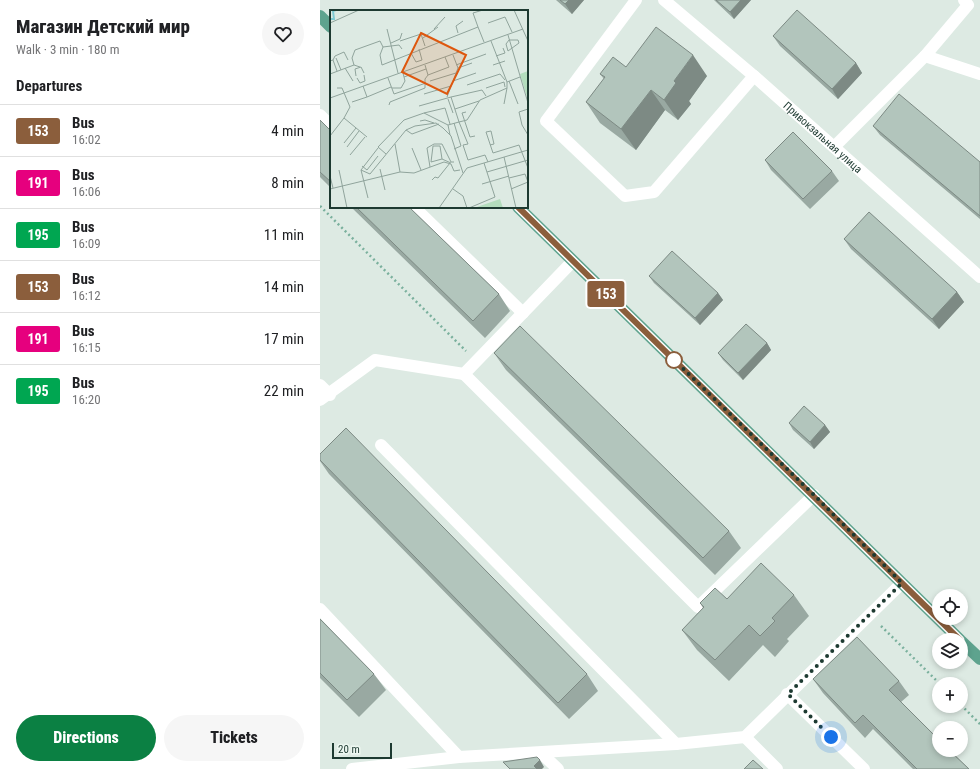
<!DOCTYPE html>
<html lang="en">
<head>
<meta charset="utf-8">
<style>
	:root { --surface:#fff; --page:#f6f6f6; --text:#202124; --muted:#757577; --line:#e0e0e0; --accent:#0b8043 }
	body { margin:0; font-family:"Roboto Condensed",sans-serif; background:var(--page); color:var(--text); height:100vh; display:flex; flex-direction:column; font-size:15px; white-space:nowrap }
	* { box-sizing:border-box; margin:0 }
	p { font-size:13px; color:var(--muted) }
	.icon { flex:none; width:22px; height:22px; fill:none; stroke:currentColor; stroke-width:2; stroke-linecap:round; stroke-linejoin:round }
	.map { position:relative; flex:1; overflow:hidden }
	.panel { display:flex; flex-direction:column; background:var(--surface); width:320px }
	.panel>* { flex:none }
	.badge { padding:0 8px; border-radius:3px; font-size:14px; line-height:26px }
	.fabs { position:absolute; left:612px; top:589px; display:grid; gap:8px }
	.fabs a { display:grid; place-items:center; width:36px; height:36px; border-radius:50%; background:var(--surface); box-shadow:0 2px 6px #0003; font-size:20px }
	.scale { position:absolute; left:12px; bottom:10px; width:60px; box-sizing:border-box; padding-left:4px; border:2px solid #1d3a31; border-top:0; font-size:11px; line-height:14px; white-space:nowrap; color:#1d3a31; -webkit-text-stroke:3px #edf7f1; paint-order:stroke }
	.you { position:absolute; width:20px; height:20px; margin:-10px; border:3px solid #fff; border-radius:50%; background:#1a73e8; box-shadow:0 0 0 6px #1a73e833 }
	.map>.badge { position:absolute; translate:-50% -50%; box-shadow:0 0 0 2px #fff }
	h2 { padding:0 16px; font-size:15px; line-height:36px }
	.round { display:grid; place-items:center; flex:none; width:42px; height:42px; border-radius:21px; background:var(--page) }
	.summary { display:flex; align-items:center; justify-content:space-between; height:68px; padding:0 16px }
	h1 { font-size:19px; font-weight:800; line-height:30px }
	.primary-button { display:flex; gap:8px; margin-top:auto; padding:8px 16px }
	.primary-button a { flex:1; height:46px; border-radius:24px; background:var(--accent); color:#fff; font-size:16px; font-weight:800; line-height:46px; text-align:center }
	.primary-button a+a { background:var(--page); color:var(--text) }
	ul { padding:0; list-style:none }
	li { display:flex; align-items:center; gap:12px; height:52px; padding:0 16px; border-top:1px solid var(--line) }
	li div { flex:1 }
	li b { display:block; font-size:15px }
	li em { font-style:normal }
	li .badge { min-width:44px; font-weight:700; text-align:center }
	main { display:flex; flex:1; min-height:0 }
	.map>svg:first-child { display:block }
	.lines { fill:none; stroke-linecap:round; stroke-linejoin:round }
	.path { stroke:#7ab09d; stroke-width:2.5; stroke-dasharray:2 3; stroke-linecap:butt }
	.minor { stroke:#fff; stroke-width:12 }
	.major { stroke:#5ea38e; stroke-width:12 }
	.wall { fill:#99a9a2 }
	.shaded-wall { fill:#7d8a84 }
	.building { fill:#b2c5bc; stroke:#7d8a84 }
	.line-casing { stroke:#fff; stroke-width:9 }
	.line { stroke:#8b5e3c; stroke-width:6 }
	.walk { stroke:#1d3a31; stroke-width:4; stroke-dasharray:0 7.2 }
	.stop-dot { fill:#fff; stroke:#8b5e3c; stroke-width:2 }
	.labels { text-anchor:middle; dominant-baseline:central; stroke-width:4; stroke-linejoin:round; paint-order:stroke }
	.street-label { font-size:11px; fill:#1d3a31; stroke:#edf7f1 }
	.inset-river { fill:none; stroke:#7fcbd4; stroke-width:2 }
	.inset-road { fill:none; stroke:#90a49c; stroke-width:1 }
	.view { fill:#de570e; fill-opacity:0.15; stroke:#de570e; stroke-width:2 }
	.inset-edge { fill:none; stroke:#1d3a31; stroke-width:2 }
</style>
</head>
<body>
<main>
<section class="panel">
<div class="summary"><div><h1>Магазин Детский мир</h1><p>Walk · 3 min · 180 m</p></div><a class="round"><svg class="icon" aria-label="heart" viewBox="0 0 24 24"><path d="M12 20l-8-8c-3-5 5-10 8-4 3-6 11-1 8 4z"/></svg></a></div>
<h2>Departures</h2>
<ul>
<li><span class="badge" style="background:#8b5e3c;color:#fff">153</span><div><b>Bus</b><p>16:02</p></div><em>4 min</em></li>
<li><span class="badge" style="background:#e6007e;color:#fff">191</span><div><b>Bus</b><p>16:06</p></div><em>8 min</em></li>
<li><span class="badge" style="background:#00a651;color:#fff">195</span><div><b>Bus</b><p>16:09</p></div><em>11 min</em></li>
<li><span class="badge" style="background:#8b5e3c;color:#fff">153</span><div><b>Bus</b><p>16:12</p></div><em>14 min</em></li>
<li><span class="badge" style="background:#e6007e;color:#fff">191</span><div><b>Bus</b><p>16:15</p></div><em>17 min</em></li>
<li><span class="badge" style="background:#00a651;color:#fff">195</span><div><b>Bus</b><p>16:20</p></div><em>22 min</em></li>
</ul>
<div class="primary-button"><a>Directions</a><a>Tickets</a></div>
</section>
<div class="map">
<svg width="660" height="769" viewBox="0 0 660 769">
	<rect width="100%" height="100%" fill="#ddeae3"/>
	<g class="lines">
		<path class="path" d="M0 206 146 351
			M561 626 620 684
			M641 705 660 724"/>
		<g class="minor">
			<path d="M316 0 226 121 305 196 334 192 434 76"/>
			<path id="s1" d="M344 0 434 76 660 277"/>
			<path d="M605 56 660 74"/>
			<path d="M0 115 11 126"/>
			<path d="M514 147 605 56 648 5 644 0"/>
			<path d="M94 207 203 313"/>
			<path d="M252 262 144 374 378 607 494 495"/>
			<path d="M0 385 10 395"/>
			<path d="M0 400 55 360 144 374"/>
			<path d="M61 445 356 744"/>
			<path d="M0 609 139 757"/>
			<path d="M467 694 544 769"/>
			<path d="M425 737 457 769"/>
			<path d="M221 753 238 769"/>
			<path d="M32 769 139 757 356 744 425 737 582 583"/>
		</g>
		<path class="major" d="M0 16 11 27
			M198 207 640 640
			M641 641 660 659"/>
	</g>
	<path class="wall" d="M236 0H264L252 14Z
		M394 0H431L414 19Z
		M453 36 536 63 542 73 518 99 460 46Z
		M306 67 387 76 369 101 371 104 358 120 345 110 316 150 280 123 266 102 284 79 280 74Z
		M0 120 11 131V188L0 177Z
		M553 126 660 162V219L560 135Z
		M445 160 512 171 519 181 490 209 451 170Z
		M31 207H89L179 294 190 311 165 338Z
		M524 239 637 292 644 302 619 329 531 249Z
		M329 276 398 293 403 300 380 325 334 283Z
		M447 343 451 350 423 380 403 360 398 353Z
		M174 353 409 531 421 548 395 575 186 370Z
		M469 423 505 425 510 432 494 449 473 430Z
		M0 454 267 674 278 691 249 719 9 474 0 461Z
		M474 595 489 616 467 639 469 641 455 657 443 645 409 681 377 650 362 630 383 608 380 603 407 599Z
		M0 619 54 674 66 690 39 717 0 678Z
		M493 679 579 681 589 695 581 702 649 769H593L553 729 545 738 503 693Z"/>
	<path class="shaded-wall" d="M249 0H264L252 14 245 4Z
		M421 0H431L414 19 410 12Z
		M373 55 387 76 369 101 371 104 358 120 344 100 354 81Z
		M536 63 542 73 518 99 512 89Z
		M331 90 345 110 316 150 301 129Z
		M637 292 644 302 619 329 612 319Z
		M398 293 403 300 380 325 375 318Z
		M447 343 451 350 423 380 418 373Z
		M505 425 510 432 494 449 490 442Z
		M220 760 224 767 222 769H216L214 766Z"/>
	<path class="building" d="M240 0H249L245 4Z
		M396 0H421L410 12Z
		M477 10 536 63 512 89 453 36Z
		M336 27 373 55 354 81 356 83 344 100 331 90 301 129 266 102 285 77 280 74 293 57 306 67Z
		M579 94 660 162V216L553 126Z
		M0 120 11 131V182L0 172Z
		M473 132 512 171 483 199 445 160Z
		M36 207H89L179 294 153 321Z
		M549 212 637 292 612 319 524 239Z
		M352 251 398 293 375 318 329 276Z
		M426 324 447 343 418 373 398 353Z
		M200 326 409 531 383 558 174 353Z
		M484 406 505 425 490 442 469 423Z
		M26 428 267 674 238 703 0 460V454Z
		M441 563 474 595 452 618 455 621 440 636 429 625 395 660 362 630 384 607 380 603 395 588 407 599Z
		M0 619 54 674 27 700 0 673Z
		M537 637 579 681 569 690 619 740V750H629L649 769H597L543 715 535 723 493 679Z
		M217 757 220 760 214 766 217 769H190L183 762Z
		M433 760 443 769H424Z"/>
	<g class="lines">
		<defs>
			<path id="line" d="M198 207 640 640"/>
		</defs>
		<use href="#line" class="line-casing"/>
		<use href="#line" class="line"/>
		<path class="walk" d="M354 360 351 357 494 495 582 583 468 694 511 737"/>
	</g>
	<circle class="stop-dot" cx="354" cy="360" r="8"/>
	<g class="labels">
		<g class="street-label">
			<text stroke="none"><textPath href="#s1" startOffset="210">Привокзальная улица</textPath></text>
		</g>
	</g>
	<g transform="translate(10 10)">
		<rect width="198" height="198" fill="#ddeae3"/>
		<path d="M198 61V90L190 64ZM170 189 173 198H144Z" fill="#b3ddbd"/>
		<path class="inset-river" d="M0 9H4L3 1 6 0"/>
		<path class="inset-road" d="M184 0 198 31M0 13 29 0M158 13 175 7 182 22M148 17 143 3 153 0M57 19 68 63M104 19 115 7M128 23 126 16 133 11M178 25 198 93M93 28 108 17M179 30 176 34 178 41 189 33 188 30H179M70 31 91 24 95 36M161 31 177 72M61 33 70 29 72 23M72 39 69 35 53 37 50 45 52 55 148 17 154 32M81 43 86 52 92 50 89 39M166 46 175 43 173 38M6 48 11 60M3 50 5 46 14 42 18 50M0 51 3 50 7 61M24 55 22 48 25 40 50 31 53 37M95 55 98 65 119 57 115 47M126 55 156 44M163 55 175 51M15 58 23 71M128 58 142 53M0 64 24 55 30 57M26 66 25 59 31 57 34 63M74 67 96 59M27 68 30 73 35 71 34 65M58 68 64 84 96 73M100 71 126 63M123 71 146 63M179 71 188 94M137 75 170 64 175 70M33 76 37 87 61 77M7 78H12L20 97 14 108 37 127M62 78H71L75 71 73 63M156 78 174 72 175 77M94 84 121 76M117 87 128 58 123 45M121 87 152 80 156 86M0 88 193 19M118 89 123 103M22 92 37 87M174 94 177 78M59 95 60 92 95 78V69L98 65M89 96 121 87 129 112 118 115 120 125M125 99 149 91M198 99 189 102 192 115 198 125M136 102 132 103 140 127 145 126M94 103 115 98 120 114M90 111 95 110 104 113M76 120 82 124 109 114M0 126 14 108M14 133 26 118M65 134 70 162M160 135 164 134 161 121 156 122 163 143 189 135 198 158M17 137 29 121M82 138 91 160M124 139 131 136 124 113M56 144 48 137 74 110 94 103 118 115M20 145 35 127M174 147 186 198M112 149 101 152 103 136H110L112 149 121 153M158 152 155 145 138 150 133 135 138 134 129 112 137 110 150 90 177 78V72L190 67M32 156 37 160 48 146M100 157 97 138 104 134H112L121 152H124M50 159 55 180M9 160 17 198M31 160 48 138M157 162 198 150M0 166 3 178M179 168 195 164 198 172M102 170 105 167 108 168 120 153M152 174 179 166M0 179 70 162 84 163 114 152 121 154 124 161 130 160M123 179 133 186 137 198M181 179 198 172M38 188 31 160 40 164 76 120 85 116 106 113 113 118 121 126 133 163M109 198 137 158 198 140M139 198 165 187 154 153"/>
		<path class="view" d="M91 23 136 45 117 84 72 62Z"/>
		<rect width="198" height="198" class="inset-edge"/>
	</g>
</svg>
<div class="fabs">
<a><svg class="icon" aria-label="locate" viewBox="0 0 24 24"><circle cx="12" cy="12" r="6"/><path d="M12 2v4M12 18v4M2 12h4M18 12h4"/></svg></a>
<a><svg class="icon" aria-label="layers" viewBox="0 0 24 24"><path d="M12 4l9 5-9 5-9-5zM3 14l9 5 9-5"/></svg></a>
<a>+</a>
<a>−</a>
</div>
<div class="scale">20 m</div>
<div class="you" style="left:511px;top:737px"></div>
<b class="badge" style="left:286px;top:294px;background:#8b5e3c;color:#fff">153</b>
</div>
</main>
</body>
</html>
